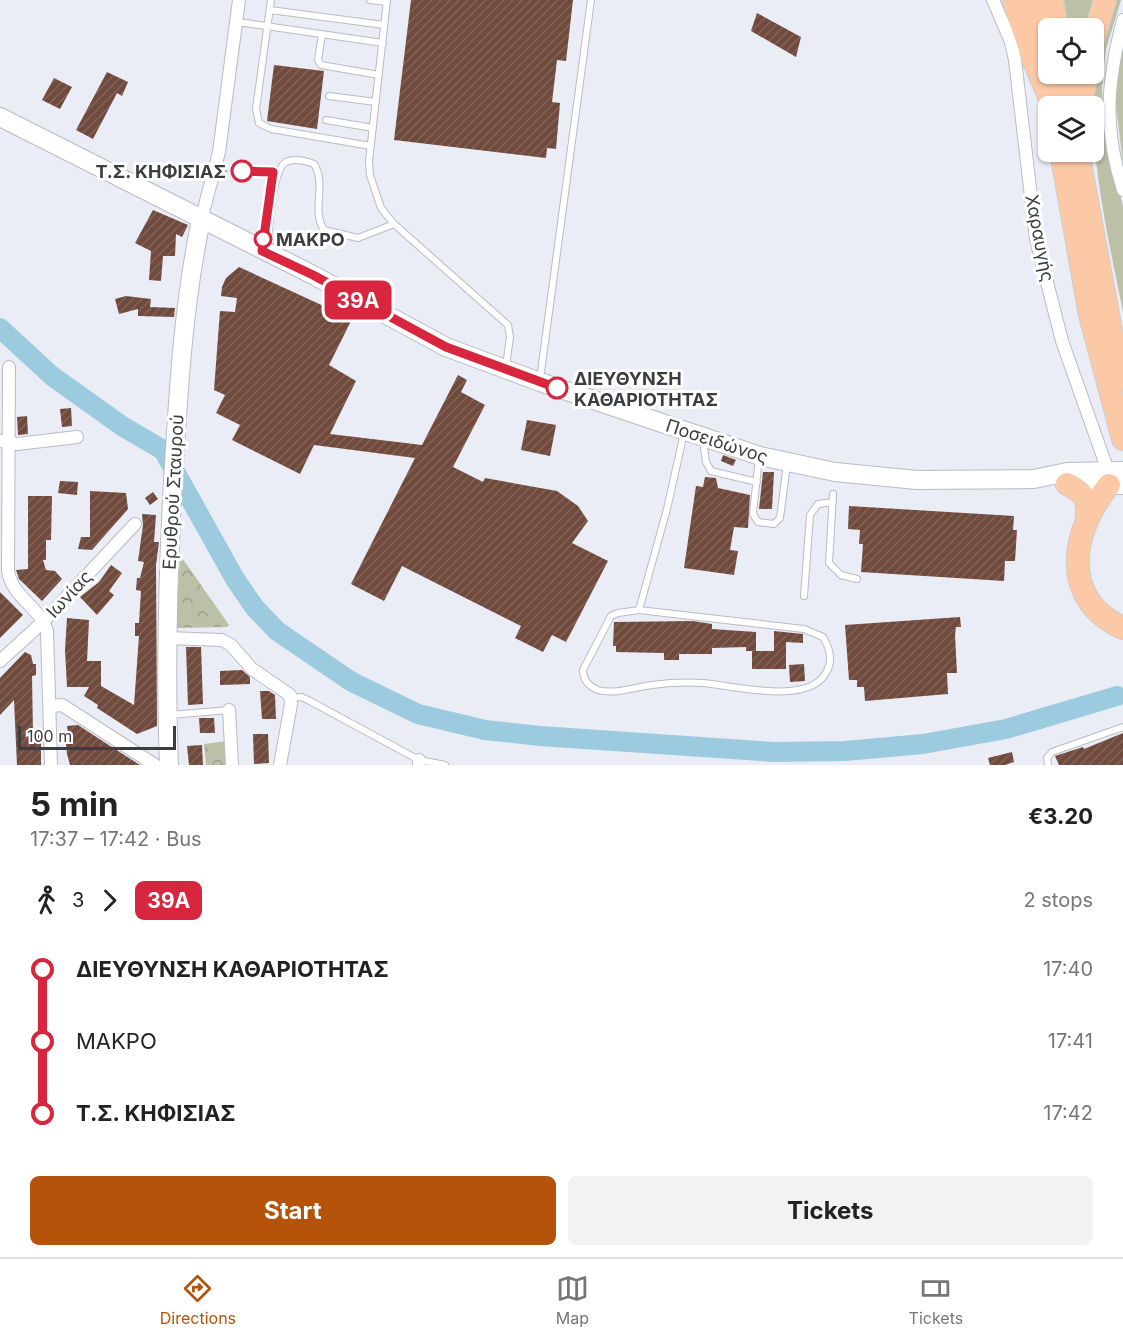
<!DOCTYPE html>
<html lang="en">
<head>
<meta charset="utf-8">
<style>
	:root { --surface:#fff; --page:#f2f2f2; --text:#222; --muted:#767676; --line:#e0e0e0; --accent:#b45309 }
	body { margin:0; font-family:Inter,sans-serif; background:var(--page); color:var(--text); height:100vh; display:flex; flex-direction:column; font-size:22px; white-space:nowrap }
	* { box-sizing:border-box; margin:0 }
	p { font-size:20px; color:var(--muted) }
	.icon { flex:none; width:33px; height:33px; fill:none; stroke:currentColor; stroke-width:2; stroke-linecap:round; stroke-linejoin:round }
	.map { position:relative; height:765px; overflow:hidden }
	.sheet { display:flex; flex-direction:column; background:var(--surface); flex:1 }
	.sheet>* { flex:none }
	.badge { padding:0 12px; border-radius:9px; font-size:21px; line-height:39px }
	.controls { position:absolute; left:1038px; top:18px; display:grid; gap:12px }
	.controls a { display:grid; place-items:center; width:66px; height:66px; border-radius:9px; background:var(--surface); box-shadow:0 2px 4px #0004; font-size:30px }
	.scale { position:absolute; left:18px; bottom:15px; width:158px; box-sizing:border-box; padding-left:6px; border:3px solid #3c3d41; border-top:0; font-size:16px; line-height:21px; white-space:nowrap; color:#3c3d41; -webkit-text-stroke:4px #fff; paint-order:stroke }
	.map>.badge { position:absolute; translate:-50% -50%; box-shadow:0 0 0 3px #fff }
	.legs { display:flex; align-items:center; gap:9px; height:66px; padding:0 30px; font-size:20px }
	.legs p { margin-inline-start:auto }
	.overview { display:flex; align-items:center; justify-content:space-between; height:102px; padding:0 30px }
	h1 { font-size:33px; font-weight:700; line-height:45px }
	.primary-button { display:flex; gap:12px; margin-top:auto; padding:12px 30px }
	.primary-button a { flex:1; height:69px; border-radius:9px; background:var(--accent); color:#fff; font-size:24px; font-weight:700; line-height:69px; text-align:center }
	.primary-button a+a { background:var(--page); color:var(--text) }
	ul { padding:0 30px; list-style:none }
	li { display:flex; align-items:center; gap:21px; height:72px; font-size:22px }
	li i { display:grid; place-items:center; width:9px; height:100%; margin:0 8px; background:currentColor }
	li i::after { content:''; width:15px; height:15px; margin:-8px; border:4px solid; border-radius:50%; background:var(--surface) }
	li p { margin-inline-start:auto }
	li:first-child i { background:linear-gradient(#0000 50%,currentColor 0) }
	li:last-child i { background:linear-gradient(currentColor 50%,#0000 0) }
	.menu { display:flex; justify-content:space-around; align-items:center; height:84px; border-top:2px solid var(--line); background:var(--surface); font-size:16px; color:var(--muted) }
	.menu a { display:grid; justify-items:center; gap:3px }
	.menu .on { color:var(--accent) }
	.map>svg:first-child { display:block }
	.grass { fill:#bbc0a7 }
	.park { fill:url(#park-crowns) }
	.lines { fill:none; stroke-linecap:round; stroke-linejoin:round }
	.river { stroke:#9ccbdf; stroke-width:20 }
	.building { fill:url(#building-hatch) }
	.lane-casing { stroke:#b9bbc5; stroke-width:8 }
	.street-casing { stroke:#b9bbc5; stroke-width:14 }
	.secondary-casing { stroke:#b9bbc5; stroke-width:20 }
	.highway-casing { stroke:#cccdce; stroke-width:24 }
	.path { stroke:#a2a3ab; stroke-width:2; stroke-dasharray:3 4.5; stroke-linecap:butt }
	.lane { stroke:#fff; stroke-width:6 }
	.street { stroke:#fff; stroke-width:12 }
	.secondary { stroke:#fff; stroke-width:18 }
	.highway { stroke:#fbc9a5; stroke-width:22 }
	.line-1-casing { stroke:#fff; stroke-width:14 }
	.line-1 { stroke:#d7263d; stroke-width:9 }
	.stop-1-dot { fill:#fff; stroke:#d7263d; stroke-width:3 }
	.labels { text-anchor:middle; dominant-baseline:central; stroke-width:6; stroke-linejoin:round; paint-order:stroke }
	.stop-label { font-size:18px; font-weight:bold; fill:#3c3d41; stroke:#fff; text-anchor:start }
	.street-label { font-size:18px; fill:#3c3d41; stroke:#fff }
</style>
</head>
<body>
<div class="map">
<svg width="1123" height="765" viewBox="0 0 1123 765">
	<defs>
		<pattern id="park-crowns" width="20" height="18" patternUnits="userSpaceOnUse" patternTransform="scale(1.5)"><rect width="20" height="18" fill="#bbc0a7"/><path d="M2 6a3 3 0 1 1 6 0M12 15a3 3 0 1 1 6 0" fill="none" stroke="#999d8a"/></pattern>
		<pattern id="building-hatch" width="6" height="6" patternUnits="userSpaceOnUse" patternTransform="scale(1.5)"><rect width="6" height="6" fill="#704a3c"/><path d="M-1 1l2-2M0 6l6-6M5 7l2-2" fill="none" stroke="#816358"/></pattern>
	</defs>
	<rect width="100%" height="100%" fill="#eaecf6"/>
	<path class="grass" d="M1062 0H1097L1088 28H1067Z
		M1112 0H1121L1106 49 1102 87 1104 125 1123 207V312C1107 231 1080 120 1099 39 1103 26 1108 13 1112 0Z
		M1123 33V164L1115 97Z"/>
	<path class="park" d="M180 555 229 625 227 627 176 628Z
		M228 741 230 765H206L204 744Z"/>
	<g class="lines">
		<path class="river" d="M0 328 52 376 122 426 163 450 235 579 255 608 277 631 352 682 418 714 485 730 540 736 774 752 845 751 923 744 1006 729 1117 696"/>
	</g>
	<path class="building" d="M411 0H573L566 61 557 60 552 102 560 103 556 149 547 148 546 158 394 140Z
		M757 13 801 37 796 57 751 31Z
		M274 65 324 71 317 129 267 121Z
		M107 72 128 82 122 96 117 93 93 139 76 130Z
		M54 78 72 87 60 109 42 100Z
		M153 210 188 225 182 237 176 234 175 256H163L161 281 149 280 151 251 135 243Z
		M239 267 352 319 329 365 356 381 330 434 422 445 458 375 467 380 461 392 485 405 453 467 483 482 485 478 557 491 578 506 588 521 572 543 608 561 566 642 552 635 543 652 515 638 521 626 402 566 384 601 351 584 415 458 314 445 300 474 232 440 240 425 216 413 225 395 214 390 220 311 235 312 237 298 221 296 222 287 226 278Z
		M126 296 151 299 150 307 175 308 174 317 138 316V309L119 314 115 299Z
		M71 408 72 426 62 427 60 409Z
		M27 416 28 434 18 435 17 417Z
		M527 420 556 425 550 456 521 450Z
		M723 455 736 460 733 466 721 461Z
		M763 472H774L772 509H759Z
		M705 477 716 478 718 488 750 495 748 528 734 527 730 550 738 551 734 575 684 568 696 486 703 487Z
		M60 481 78 482 77 495 58 493Z
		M90 491 126 493 128 509 92 550 78 549 81 537H90Z
		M153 492 158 499 150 505 145 498Z
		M28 496H52L51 540H46V560H43L46 570 55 571 62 579 42 601 19 579 16 570 28 569Z
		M849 506 1014 516 1013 530H1017L1015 561H1005L1004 581 861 572 863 544H859L860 530 848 529Z
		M142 514 156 515 154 542H159L156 565 157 726 137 734 97 708 98 705 84 696 89 687H67L65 650 67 618 89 620 87 661H101V686L134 705 139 636H135V623H139L141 591 136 590 137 578H140L144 562 138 561 143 525Z
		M111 565 122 573 109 591 114 595 97 615 80 597 99 582Z
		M0 592 23 615 0 638Z
		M960 617 961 627H956L955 635 957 673H947L948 694 865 701 864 687H857V680H849L845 625Z
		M693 621 712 624V629L756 632V651H746V647L712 648V654H679V660H664V653L616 652V646H613L614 622Z
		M774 631 803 634V643L786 642V669H752V651H774Z
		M186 647H201L203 704 188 705Z
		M25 652 31 655 33 664H36V675L32 676 33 734 41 735V765H17L14 700 0 715V678Z
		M804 664 805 681 790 682 789 665Z
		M242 670 250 677V684L220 685V671Z
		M260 691H269L275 695 276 719H262Z
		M199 718H214L215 733H200Z
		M78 725 104 742 140 765H70L67 754 66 744H70L67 726Z
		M1123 733V765H1059L1055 756 1083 747 1084 749Z
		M253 734H268L269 763 254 764Z
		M202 745 203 765H189L187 746Z
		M1012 752 1014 762 1005 765H990L988 758Z"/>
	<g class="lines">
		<defs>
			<path id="lane" d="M271 0 256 109 259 123 271 129 371 146
				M370 0 387 2
				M387 0 369 161 370 175 381 208 394 224 508 325 510 337 506 366
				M270 10 384 25
				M238 22 383 43
				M322 34 318 60 321 65 379 75
				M329 96 376 102
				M326 120 373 128
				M267 248C269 231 272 169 286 162 295 158 306 161 314 164 327 184 311 211 324 230L358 238 394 224
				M540 379 591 0
				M703 440 706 462 711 471 757 482
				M759 457 753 514 758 522 774 524 780 518 787 464
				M833 494 829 563 841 575 857 579
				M804 596 810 515 818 504 833 502
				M639 610 618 613 611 616 583 670C583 680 588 686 598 690 614 695 635 687 652 685 668 683 686 682 702 683 733 685 810 707 827 671 833 660 829 647 823 637L804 629 639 610 667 509 684 433
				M291 698 301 697 308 700 419 760 445 765
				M170 715 229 710
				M1048 765 1047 758 1052 752 1123 727"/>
			<path id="street" d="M993 0 1011 42 1015 60 1036 239 1062 341 1108 471
				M1123 20C1107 82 1103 128 1123 190
				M201 220 219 152 239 0
				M9 367 8 571C12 597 40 607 47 631L51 765
				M0 441 17 444 77 437
				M167 638 222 640 231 645 252 669 290 695 291 704 280 765
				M0 661 44 621 135 524
				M50 706 62 705 155 765
				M229 710 232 765
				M419 765V760"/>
			<path id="secondary" d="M0 117 313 275 446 347 540 382 760 456 835 472 917 480 1034 479 1067 472 1123 471
				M1065 484 1123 485
				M169 765C165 664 168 565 174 464 179 382 184 301 201 220"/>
			<path id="highway" d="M1014 0 1034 61 1053 106
				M1034 0 1044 52
				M1052 0 1057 28
				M1094 37 1105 0
				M1065 74 1070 106
				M1076 106 1084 90 1086 74
				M1061 152 1090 315 1123 439
				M1078 152 1112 336 1123 379
				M1067 484C1085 492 1090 502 1086 522
				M1109 485C1071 531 1059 599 1123 628"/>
		</defs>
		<use href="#lane" class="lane-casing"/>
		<use href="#street" class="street-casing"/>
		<use href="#secondary" class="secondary-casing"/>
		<use href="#highway" class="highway-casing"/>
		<path class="path" d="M224 171 269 172"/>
		<use href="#lane" class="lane"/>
		<use href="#street" class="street"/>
		<use href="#secondary" class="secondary"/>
		<use href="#highway" class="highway"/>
	</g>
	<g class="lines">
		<defs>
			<path id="line-1" d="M242 171 273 172 262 251 313 275 446 347 557 388"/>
		</defs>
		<use href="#line-1" class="line-1-casing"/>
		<use href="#line-1" class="line-1"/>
	</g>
	<g class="stop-1-dot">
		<circle cx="242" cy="171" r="10"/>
		<circle cx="263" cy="239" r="8"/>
		<circle cx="557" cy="388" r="10"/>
	</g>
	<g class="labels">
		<g class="stop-label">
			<text x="226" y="171" text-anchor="end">Τ.Σ. ΚΗΦΙΣΙΑΣ</text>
			<text x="276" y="239">ΜΑΚΡΟ</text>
			<text x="574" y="378">ΔΙΕΥΘΥΝΣΗ<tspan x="574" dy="21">ΚΑΘΑΡΙΟΤΗΤΑΣ</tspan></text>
		</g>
		<g class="street-label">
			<text transform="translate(1040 238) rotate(79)">Χαραυγής</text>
			<text transform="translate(717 441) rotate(18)">Ποσειδώνος</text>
			<text transform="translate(173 492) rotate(-87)">Ερυθρού Σταυρού</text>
			<text transform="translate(69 594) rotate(-47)">Ιωνίας</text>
		</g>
	</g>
</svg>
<div class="controls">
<a><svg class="icon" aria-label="locate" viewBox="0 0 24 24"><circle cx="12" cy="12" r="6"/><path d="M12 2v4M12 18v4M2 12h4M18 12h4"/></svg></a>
<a><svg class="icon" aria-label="layers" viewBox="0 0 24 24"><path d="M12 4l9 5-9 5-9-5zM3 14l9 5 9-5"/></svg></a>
</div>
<div class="scale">100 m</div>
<b class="badge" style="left:358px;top:300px;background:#d7263d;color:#fff">39Α</b>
</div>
<section class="sheet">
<div class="overview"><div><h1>5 min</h1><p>17:37 – 17:42 · Bus</p></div><b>€3.20</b></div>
<div class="legs"><svg class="icon" aria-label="walk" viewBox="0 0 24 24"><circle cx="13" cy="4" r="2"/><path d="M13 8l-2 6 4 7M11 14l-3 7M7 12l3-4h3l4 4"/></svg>3<svg class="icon" aria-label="forward" viewBox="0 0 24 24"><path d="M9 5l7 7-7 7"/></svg><b class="badge" style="background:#d7263d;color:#fff">39Α</b><p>2 stops</p></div>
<ul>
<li><i style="color:#d7263d"></i><b>ΔΙΕΥΘΥΝΣΗ ΚΑΘΑΡΙΟΤΗΤΑΣ</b><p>17:40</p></li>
<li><i style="color:#d7263d"></i><span>ΜΑΚΡΟ</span><p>17:41</p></li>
<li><i style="color:#d7263d"></i><b>Τ.Σ. ΚΗΦΙΣΙΑΣ</b><p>17:42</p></li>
</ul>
<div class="primary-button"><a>Start</a><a>Tickets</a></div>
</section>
<nav class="menu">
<a class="on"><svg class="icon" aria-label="directions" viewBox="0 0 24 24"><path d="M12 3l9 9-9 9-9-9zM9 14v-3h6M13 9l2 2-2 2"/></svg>Directions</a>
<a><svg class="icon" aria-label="map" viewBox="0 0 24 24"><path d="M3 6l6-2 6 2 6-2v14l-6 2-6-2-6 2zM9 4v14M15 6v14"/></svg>Map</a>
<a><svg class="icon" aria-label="tickets" viewBox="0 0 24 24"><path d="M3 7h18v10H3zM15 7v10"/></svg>Tickets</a>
</nav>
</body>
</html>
